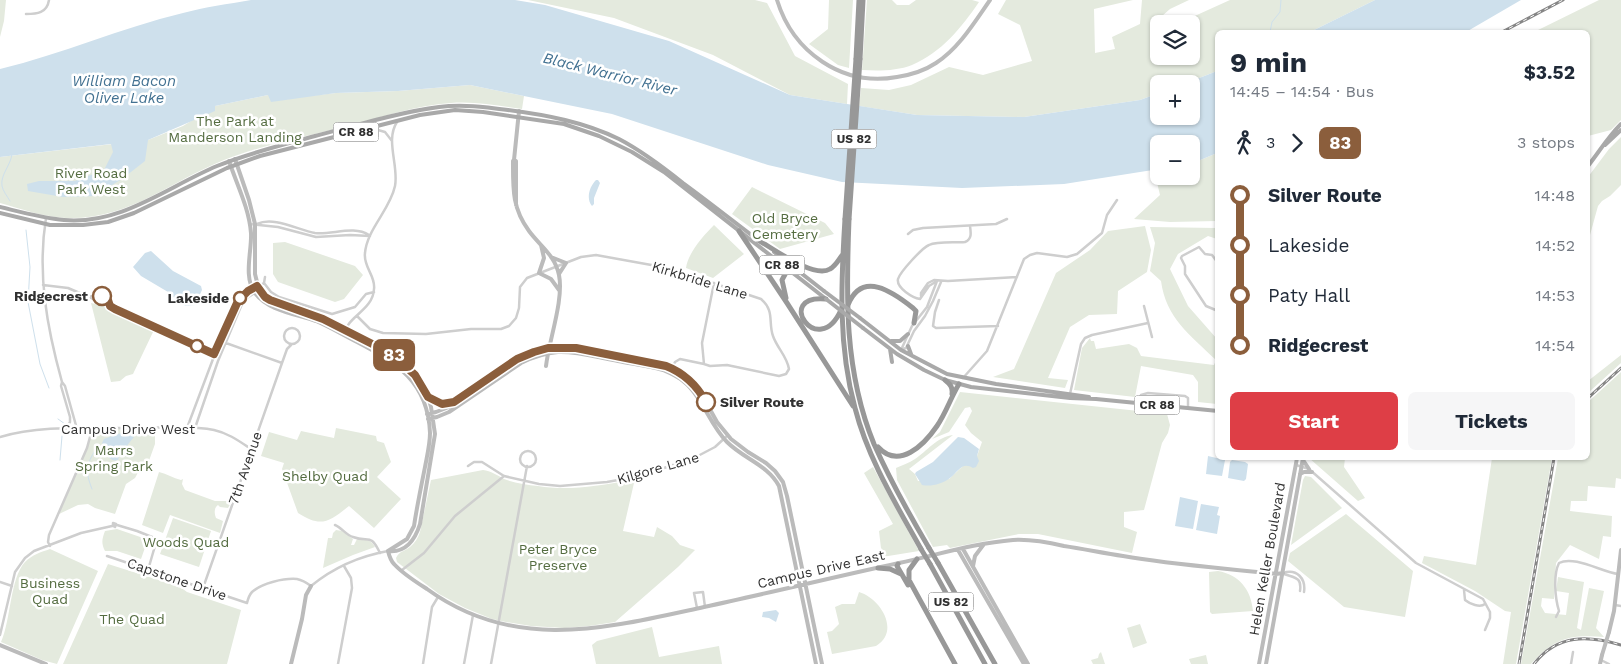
<!DOCTYPE html>
<html lang="en">
<head>
<meta charset="utf-8">
<style>
	:root { --surface:#fff; --page:#f6f6f7; --text:#1f2937; --muted:#747a83; --accent:#de3e46 }
	body { margin:0; font-family:"Work Sans",sans-serif; background:var(--page); color:var(--text); height:100vh; display:flex; flex-direction:column; font-size:19px; white-space:nowrap }
	* { box-sizing:border-box; margin:0 }
	p { font-size:16px; color:var(--muted) }
	.icon { flex:none; width:28px; height:28px; fill:none; stroke:currentColor; stroke-width:2; stroke-linecap:round; stroke-linejoin:round }
	.map { position:relative; flex:1; overflow:hidden }
	.details { position:absolute; left:1215px; top:30px; width:375px; height:430px; display:flex; flex-direction:column; background:var(--surface); border-radius:8px; box-shadow:0 1px 4px #0004 }
	.details>* { flex:none }
	.badge { padding:0 10px; border-radius:8px; font-size:18px; line-height:32px }
	.tools { position:absolute; left:1150px; top:15px; display:grid; gap:10px }
	.tools a { display:grid; place-items:center; width:50px; height:50px; border-radius:8px; background:var(--surface); box-shadow:0 1px 4px #0004; font-size:25px }
	.map>.badge { position:absolute; translate:-50% -50%; box-shadow:0 0 0 2px #fff }
	.legs { display:flex; align-items:center; gap:8px; height:55px; padding:0 15px; font-size:16px }
	.legs p { margin-inline-start:auto }
	.head { display:flex; align-items:center; justify-content:space-between; height:85px; padding:0 15px }
	h1 { font-size:28px; font-weight:700; line-height:38px }
	.cta { display:flex; gap:10px; margin-top:auto; padding:10px 15px }
	.cta a { flex:1; height:58px; border-radius:8px; background:var(--accent); color:#fff; font-size:20px; font-weight:700; line-height:58px; text-align:center }
	.cta a+a { background:var(--page); color:var(--text) }
	ul { padding:0 15px; list-style:none }
	li { display:flex; align-items:center; gap:18px; height:50px; font-size:19px }
	li i { display:grid; place-items:center; width:8px; height:100%; margin:0 6px; background:currentColor }
	li i::after { content:''; width:12px; height:12px; margin:-6px; border:4px solid; border-radius:50%; background:var(--surface) }
	li p { margin-inline-start:auto }
	li:first-child i { background:linear-gradient(#0000 50%,currentColor 0) }
	li:last-child i { background:linear-gradient(currentColor 50%,#0000 0) }
	.map>svg:first-child { display:block }
	.green { fill:#e4eade }
	.water { fill:#cee0ec }
	.lines { fill:none; stroke-linecap:round; stroke-linejoin:round }
	.stream { stroke:#cee0ec; stroke-width:1 }
	.street { stroke:#cecece; stroke-width:2.5 }
	.secondary { stroke:#bbb; stroke-width:4 }
	.primary { stroke:#a9a9a9; stroke-width:4 }
	.highway { stroke:#989898; stroke-width:5 }
	.rail-casing { stroke:#868686; stroke-width:3 }
	.rail { stroke:#fff; stroke-width:1; stroke-dasharray:4; stroke-linecap:butt }
	.secondary-bridge { stroke:#bbb; stroke-width:4 }
	.primary-bridge { stroke:#a9a9a9; stroke-width:4 }
	.highway-bridge { stroke:#989898; stroke-width:5 }
	.line-1-casing { stroke:#fff; stroke-width:11 }
	.line-1 { stroke:#8b5e3c; stroke-width:8 }
	.stop-1-dot { fill:#fff; stroke:#8b5e3c; stroke-width:2.5 }
	.labels { text-anchor:middle; dominant-baseline:central; stroke-width:5; stroke-linejoin:round; paint-order:stroke }
	.shield { fill:#fff; stroke:#6f6f6f; stroke-width:1 }
	.shield-label { font-size:12px; font-weight:bold; fill:#313131 }
	.park-label { font-size:14px; fill:#546c40; stroke:#fff }
	.street-label { font-size:14px; fill:#313131; stroke:#fff }
	.stop-label { font-size:14px; font-weight:bold; fill:#313131; stroke:#fff; text-anchor:end }
	.water-label { font-size:15px; font-style:italic; fill:#427191; stroke:#fff }
</style>
</head>
<body>
<div class="map">
<svg width="1621" height="664" viewBox="0 0 1621 664">
	<rect width="100%" height="100%" fill="#fff"/>
	<path class="green" d="M0 0H6L4 21 0 37Z
		M528 0H755L767 3 795 56 848 84 847 104 790 95 713 55 614 18Z
		M829 0H853L849 68 838 65 809 44 828 29Z
		M867 0H892L897 5H909L916 0H972L979 2C962 27 941 53 912 65 897 71 878 71 862 70Z
		M1006 0H1133L1094 9 1095 53 1115 49 1112 37 1140 24 1142 0H1189L1170 9 1154 23 1150 35 1159 32V56H1191V24H1177L1230 0H1375L1310 32H1218L1217 71 1184 84H1159V93L1140 100 1024 117 917 115 859 106 861 88 889 90 911 85 949 67 983 75 1032 61 1020 25 998 14Z
		M1599 0H1621V120L1611 130 1588 136V32H1534Z
		M470 85 524 96 522 109C498 106 475 101 451 103 416 105 384 117 351 125 309 136 265 144 224 160 169 182 129 220 66 218 44 217 21 209 0 203V157L148 140 183 126 215 106 268 95 309 96 336 93 398 91Z
		M1621 137V185L1610 196 1602 201 1598 206 1590 235V248L1588 251V177L1609 149Z
		M1217 153V221L1170 222 1134 219 1160 195 1154 170 1159 169V176H1191V164Z
		M752 187 825 223 834 234 780 249 732 214Z
		M714 225 744 254 713 278 686 268C688 253 703 236 714 225Z
		M1145 226 1151 250 1147 272 1118 291 1117 314 1089 315 1070 327 1048 378 1068 380 1065 388 993 377 1014 369 1056 273 1090 250 1108 231Z
		M1150 227 1217 228V239L1208 236 1178 254 1170 269 1188 306 1217 339V404L1198 402V382L1193 375 1141 366 1135 397 1074 390 1082 348 1090 338 1091 341H1094L1096 349 1129 344 1137 348 1141 356 1214 365 1216 360C1190 335 1166 318 1161 281L1150 271 1155 243Z
		M285 242 355 266 363 275 344 299 335 302 278 282 273 274V243Z
		M91 303 104 306 152 328 154 330 133 374 126 376 120 381 111 382Z
		M1621 355V363L1588 393V381Z
		M1621 372V479L1616 478 1615 488 1588 486 1587 501H1571L1570 511 1612 516 1611 537 1603 536 1599 559 1570 545 1556 563 1554 599 1542 598 1541 606 1545 613 1566 615 1569 593 1556 591 1558 577 1584 582 1577 628 1581 630 1589 588 1604 591 1596 628 1604 637C1570 634 1554 638 1531 664H1521L1558 458H1588V402Z
		M960 392 1167 414 1170 425 1168 433 1162 443 1144 510 1124 512V527L1137 532 1132 553 1038 534H1019L950 548 947 545 933 547 897 480 896 468C902 465 909 463 915 459 927 451 937 437 953 435L909 469 915 474 918 481 949 479 964 465H968L977 456 982 442 971 433 965 425 972 411 970 407 965 408 949 432 932 439 940 432Z
		M155 428V444L146 469H140L135 478 126 484 115 514 95 508 88 504 78 505 59 514 87 448 90 437V429Z
		M336 428 376 436 377 441 384 443 391 462 377 477 401 499 374 528 349 506C329 522 321 528 298 513L282 469 284 463 261 456 269 432 297 440 301 431 334 438Z
		M1309 458H1345L1344 467 1365 498 1358 501Z
		M1492 458H1552L1516 664H1503L1511 612 1505 611 1475 591 1422 563 1424 556 1476 565Z
		M873 467 919 551 882 557 879 531 893 524 864 473Z
		M483 470C491 471 497 475 504 479 514 483 527 485 538 486 566 491 599 486 626 481L627 484 634 483 623 531 654 537 657 527 672 536 680 545 695 550 678 567 615 622 589 626 565 628 531 626 506 622 492 619 465 608 439 594 397 562 396 558C399 551 405 551 410 547 415 543 418 538 420 532L431 480Z
		M159 472C167 474 173 478 181 480L183 479 182 484 185 490 215 501H232L228 508 220 507 218 505C214 508 214 513 216 518L223 521 220 533 170 515 163 533 142 525Z
		M1305 476 1311 477 1342 508 1291 545 1303 480Z
		M1346 514 1413 571 1405 617 1344 607 1288 561 1290 553Z
		M173 518 211 531 199 567 160 554Z
		M117 529 146 539 147 542 141 559 117 551H105C101 543 102 539 105 531Z
		M336 530 342 531 353 539 351 545H354L357 539C365 540 371 539 375 547L353 555 323 568 328 538H332L333 533Z
		M50 549 98 571 57 664 42 660 1 642C11 620 10 578 25 562 32 555 41 552 50 549Z
		M108 564 165 582 183 589 187 592 241 610 227 664H63Z
		M1218 571C1239 575 1251 589 1253 611L1212 614 1210 612 1209 572Z
		M859 592C880 598 901 631 876 646L832 654 827 632 832 631 839 624 835 607 842 604H855Z
		M1140 624 1147 643 1133 648 1127 628Z
		M652 627 659 657 719 646 722 664H596L592 645 597 641Z
		M1101 652 1105 664H1093L1091 660 1098 658 1099 654Z
		M1206 655 1208 664H1191L1189 659Z"/>
	<path class="water" d="M251 0H515L545 5 669 41 790 95 917 115 1024 117 1140 100 1159 93V116H1191V84H1184L1217 71V153L1191 164V144H1159V169L1064 184 962 188 842 182 768 165 612 114 470 85 398 91 336 93 271 102 268 95 215 106V111L148 140 145 161 122 179 94 196 63 197 28 191 27 184 39 181H75L104 170 113 152 111 144 0 157V69C62 54 121 28 183 13 205 7 228 4 251 0Z
		M1375 0H1521L1466 32H1310Z
		M596 180H598L600 183 594 198V204L592 206C586 199 589 187 596 180Z
		M151 251 173 271 201 286 202 290 195 305 185 306 183 303H180L168 292 141 276 133 267 145 253Z
		M121 433 133 436 134 437 120 454 118 460C109 463 104 451 102 443L104 439Z
		M958 437 964 438 979 449 977 456 979 461 976 467 973 468C962 461 958 472 950 478 942 484 931 487 922 485L915 474 916 472 933 462Z
		M1208 456 1225 460 1222 476 1206 474Z
		M1232 460 1245 462 1248 464 1246 479 1244 481 1228 478 1230 462Z
		M1180 497 1198 501 1193 529 1175 526Z
		M1201 504 1219 507 1217 515 1220 516 1217 534 1196 530Z
		M776 610 779 613 776 622 769 618 762 617 763 612Z"/>
	<g class="lines">
		<path class="stream" d="M1270 32 1272 22 1280 12 1281 0
			M10 201C7 196 3 191 2 186 0 175 11 165 12 154
			M26 230 30 267 28 302 40 364 49 388
			M58 419 65 424
			M60 460 62 436
			M92 489C85 471 86 465 96 449L99 448"/>
		<path class="street" d="M26 14C37 14 47 13 49 0
			M371 128 385 132 392 141
			M46 218C37 274 47 328 62 382L61 386 70 417V422L65 429
			M250 224 278 227 316 237 350 235 370 236
			M257 224C274 216 298 230 315 233 332 235 354 225 369 235
			M908 234 913 230 923 228 996 224 1007 219
			M1218 263 1212 255 1205 254 1199 247 1182 256 1181 258 1185 266V274L1206 306 1218 311
			M937 281 929 286 920 299C913 298 896 288 898 279 900 272 922 248 929 245 937 241 955 243 965 242 972 239 971 233 970 226
			M264 283 265 277
			M43 285 68 288 110 306C106 296 98 293 89 297
			M921 296V293L928 283 934 280 948 281 1017 277
			M939 300 935 312 933 326 936 328 998 326
			M110 306 214 354
			M1144 306 1152 337
			M357 316 370 329 383 333 426 334 471 329H501L509 326 516 318 519 308 520 287 527 278 581 257 596 255 668 268 761 299C775 311 768 322 773 336 777 348 787 356 789 369L786 374 779 376 727 365 710 366 704 364 680 359 675 362 671 370
			M284 336a8 8 0 1 1 16 0a8 8 0 1 1-16 0Z
			M346 336C342 318 373 312 374 289 376 276 363 267 365 253 367 229 390 210 395 186 399 166 385 140 397 122
			M226 343 282 363
			M901 350 906 348 914 331 925 316 933 301 941 282
			M901 350 912 326 927 307 937 281
			M704 364 702 343 714 283
			M963 378 987 351 1024 259 1030 255 1037 253 1067 257 1077 254 1102 233 1107 215 1117 200
			M62 382 65 386 77 429
			M1070 394 1081 344 1085 338 1092 335 1148 323
			M1139 403 1141 395 1148 393 1185 396 1188 398V407
			M187 428 213 359 238 301 248 291 264 283 271 292 279 297 332 314 355 307 366 294 374 292
			M195 428 218 361 242 304 247 298 259 290
			M0 437C42 424 93 429 137 428 161 428 191 425 214 430 228 433 239 441 251 449
			M520 459a8 8 0 1 1 16 0a8 8 0 1 1-16 0Z
			M1296 465 1309 469 1416 563 1483 599 1490 612V618L1485 630
			M468 466 474 462H482L504 476 539 484 560 486 607 482 640 476 694 458 715 447 728 435
			M113 523 116 524 115 527 113 526Z
			M117 525 137 531 157 539 148 570
			M335 525C342 528 346 535 353 537 369 543 370 532 380 553
			M50 546 48 542 49 535 87 448 90 437V429
			M107 556 247 603C248 599 249 595 252 592 262 583 284 578 297 579 302 580 307 583 311 586 333 568 360 556 388 551
			M402 570 424 553 455 516 504 476
			M1283 573C1297 568 1306 579 1304 592
			M1284 574C1295 578 1302 577 1300 591
			M0 582 12 586
			M203 588 282 363 287 349 291 345
			M1464 590 1465 600C1470 604 1480 608 1485 604
			M1615 605 1621 606
			M697 608 694 593 703 592 705 607
			M1556 617 1559 611C1555 598 1553 575 1559 563 1574 555 1602 572 1618 574
			M0 635 15 572 25 558 34 551 81 533 112 526
			M1601 660 1609 664
			M338 664 352 588 351 578 344 566
			M423 664 432 607 438 597
			M464 664 473 615
			M491 664 527 466
			M1571 664 1573 652"/>
		<path class="secondary" d="M777 0C793 52 842 87 897 77 910 75 924 71 936 63 959 48 974 23 990 0
			M519 111 514 160 513 161C513 189 512 208 529 231 540 246 555 255 559 275 564 300 549 340 546 366
			M235 159 249 200 255 224V274L259 290 265 297 277 303 323 319 392 354 415 375 427 393 431 407 435 434 420 524C415 540 406 553 388 551
			M514 160 516 161V205
			M229 161C237 185 249 208 251 233 252 251 243 277 255 293 268 311 297 314 316 321 330 327 343 335 357 342 397 363 428 382 430 433 430 444 427 456 425 467 421 487 417 506 414 526L407 539 388 551
			M541 245 544 258 539 273 551 279 559 290
			M551 257 566 263 559 274
			M429 397 442 404 452 403
			M427 414 436 412 449 407C488 377 529 340 582 349L665 366 679 372 689 379 702 395 717 422 731 439 748 452 766 463 775 471 783 482 787 496 822 664
			M428 419 437 417 449 412 521 363C533 357 545 353 558 352 578 351 599 358 618 361 633 364 649 366 663 370 670 373 677 376 683 381 703 397 709 424 727 442 744 459 768 465 779 486L816 664
			M1303 460 1309 469
			M1300 474 1304 472H1312
			M963 549 1028 664
			M958 550 1024 664
			M388 551C389 555 391 561 394 564 403 574 416 582 427 589 515 653 607 628 704 607 769 593 834 577 899 563 937 555 975 543 1013 540 1030 539 1047 542 1064 546 1084 549 1103 553 1123 556 1174 565 1225 568 1276 574L1283 573
			M973 566 975 556 984 544
			M1609 632 1614 611 1621 550
			M0 645 46 664
			M291 664 302 619 306 595 311 586
			M1259 664 1297 458
			M1266 664 1303 458
			M1600 664 1602 655"/>
		<path class="primary" d="M1605 145 1621 130
			M1588 166C1599 152 1608 137 1621 124
			M0 207C21 212 43 218 64 220 121 225 167 187 217 166 249 153 282 145 315 136 354 126 399 112 439 107 462 104 485 107 508 110 547 115 584 122 619 139 642 151 663 167 683 183 709 202 733 221 758 240
			M0 213 50 225H83L108 222 134 213 227 168 260 156 420 115 455 110 483 112 564 124 599 136 632 152 664 172 826 299
			M774 252 824 291
			M860 318 901 350 947 374 996 384 1089 397
			M863 328 897 354 924 370 945 380 971 387 1070 398 1096 399 1218 411
			M891 341H900L908 334
			M908 346 911 354
			M890 349 892 362"/>
		<path class="highway" d="M856 59 859 0
			M860 59 863 0
			M845 219C841 283 838 346 855 408 868 459 896 504 921 549
			M849 219C846 296 844 371 874 444 890 480 909 514 929 548
			M739 231 787 303 853 406
			M758 240C774 249 814 279 830 269 836 266 839 259 843 254
			M786 298 782 280 790 265
			M826 299C773 294 818 361 841 310
			M848 305C862 270 893 292 913 308L916 311 914 323
			M945 380C950 384 953 387 952 394
			M878 447C899 470 924 445 937 426 946 413 951 397 959 384
			M917 559 909 570V580L955 664
			M938 563 995 664
			M898 564 897 566 908 585
			M930 564 985 664
			M878 568 890 569 901 574"/>
		<defs>
			<path id="rail" d="M1502 32 1563 0
				M1588 398 1621 368
				M1519 664 1554 458
				M1534 664C1557 634 1588 635 1621 645"/>
		</defs>
		<use href="#rail" class="rail-casing"/>
		<use href="#rail" class="rail"/>
		<path class="secondary-bridge" d="M1602 655 1609 632"/>
		<path class="primary-bridge" d="M824 291 860 318
			M826 299 863 328"/>
		<path class="highway-bridge" d="M845 219 856 59
			M849 219 860 59
			M929 548 938 563
			M921 549 930 564"/>
	</g>
	<g class="lines">
		<defs>
			<path id="line-1" d="M102 296 108 300 110 306 115 309 214 354 238 301 248 291 257 286 265 297 270 300 323 319 392 354 415 375 428 397 442 404 454 402 517 359 534 352 548 348H576L666 366C684 373 696 384 706 402"/>
		</defs>
		<use href="#line-1" class="line-1-casing"/>
		<use href="#line-1" class="line-1"/>
	</g>
	<g class="stop-1-dot">
		<circle cx="102" cy="296" r="9"/>
		<circle cx="240" cy="298" r="6"/>
		<circle cx="197" cy="346" r="6"/>
		<circle cx="706" cy="402" r="9"/>
	</g>
	<g class="labels">
		<g class="shield">
			<rect x="333.5" y="122.5" width="45" height="19" rx="4"/>
			<rect x="831.5" y="129.5" width="45" height="19" rx="4"/>
			<rect x="759.5" y="255.5" width="45" height="19" rx="4"/>
			<rect x="1134.5" y="395.5" width="45" height="19" rx="4"/>
			<rect x="928.5" y="592.5" width="45" height="19" rx="4"/>
		</g>
		<g class="shield-label">
			<text x="356" y="132">CR 88</text>
			<text x="854" y="139">US 82</text>
			<text x="782" y="265">CR 88</text>
			<text x="1157" y="405">CR 88</text>
			<text x="951" y="602">US 82</text>
		</g>
		<g class="park-label">
			<text x="235" y="121">The Park at<tspan x="235" dy="16">Manderson Landing</tspan></text>
			<text x="91" y="173">River Road<tspan x="91" dy="16">Park West</tspan></text>
			<text x="785" y="218">Old Bryce<tspan x="785" dy="16">Cemetery</tspan></text>
			<text x="114" y="450">Marrs<tspan x="114" dy="16">Spring Park</tspan></text>
			<text x="325" y="476">Shelby Quad</text>
			<text x="186" y="542">Woods Quad</text>
			<text x="558" y="549">Peter Bryce<tspan x="558" dy="16">Preserve</tspan></text>
			<text x="50" y="583">Business<tspan x="50" dy="16">Quad</tspan></text>
			<text x="132" y="619">The Quad</text>
		</g>
		<g class="street-label">
			<text transform="translate(700 280) rotate(17)">Kirkbride Lane</text>
			<text x="128" y="429">Campus Drive West</text>
			<text transform="translate(245 468) rotate(-71)">7th Avenue</text>
			<text transform="translate(658 468) rotate(-16)">Kilgore Lane</text>
			<text transform="translate(1267 559) rotate(-80)">Helen Keller Boulevard</text>
			<text transform="translate(821 569) rotate(-13)">Campus Drive East</text>
			<text transform="translate(177 579) rotate(19)">Capstone Drive</text>
		</g>
		<g class="stop-label">
			<text x="88" y="296">Ridgecrest</text>
			<text x="229" y="298">Lakeside</text>
			<text x="720" y="402" text-anchor="start">Silver Route</text>
		</g>
		<g class="water-label">
			<text transform="translate(610 74) rotate(14)">Black Warrior River</text>
			<text x="124" y="81">William Bacon<tspan x="124" dy="17">Oliver Lake</tspan></text>
		</g>
	</g>
</svg>
<div class="tools">
<a><svg class="icon" aria-label="layers" viewBox="0 0 24 24"><path d="M12 4l9 5-9 5-9-5zM3 14l9 5 9-5"/></svg></a>
<a>+</a>
<a>−</a>
</div>
<b class="badge" style="left:394px;top:355px;background:#8b5e3c;color:#fff">83</b>
<section class="details">
<div class="head"><div><h1>9 min</h1><p>14:45 – 14:54 · Bus</p></div><b>$3.52</b></div>
<div class="legs"><svg class="icon" aria-label="walk" viewBox="0 0 24 24"><circle cx="13" cy="4" r="2"/><path d="M13 8l-2 6 4 7M11 14l-3 7M7 12l3-4h3l4 4"/></svg>3<svg class="icon" aria-label="forward" viewBox="0 0 24 24"><path d="M9 5l7 7-7 7"/></svg><b class="badge" style="background:#8b5e3c;color:#fff">83</b><p>3 stops</p></div>
<ul>
<li><i style="color:#8b5e3c"></i><b>Silver Route</b><p>14:48</p></li>
<li><i style="color:#8b5e3c"></i><span>Lakeside</span><p>14:52</p></li>
<li><i style="color:#8b5e3c"></i><span>Paty Hall</span><p>14:53</p></li>
<li><i style="color:#8b5e3c"></i><b>Ridgecrest</b><p>14:54</p></li>
</ul>
<div class="cta"><a>Start</a><a>Tickets</a></div>
</section>
</div>
</body>
</html>
